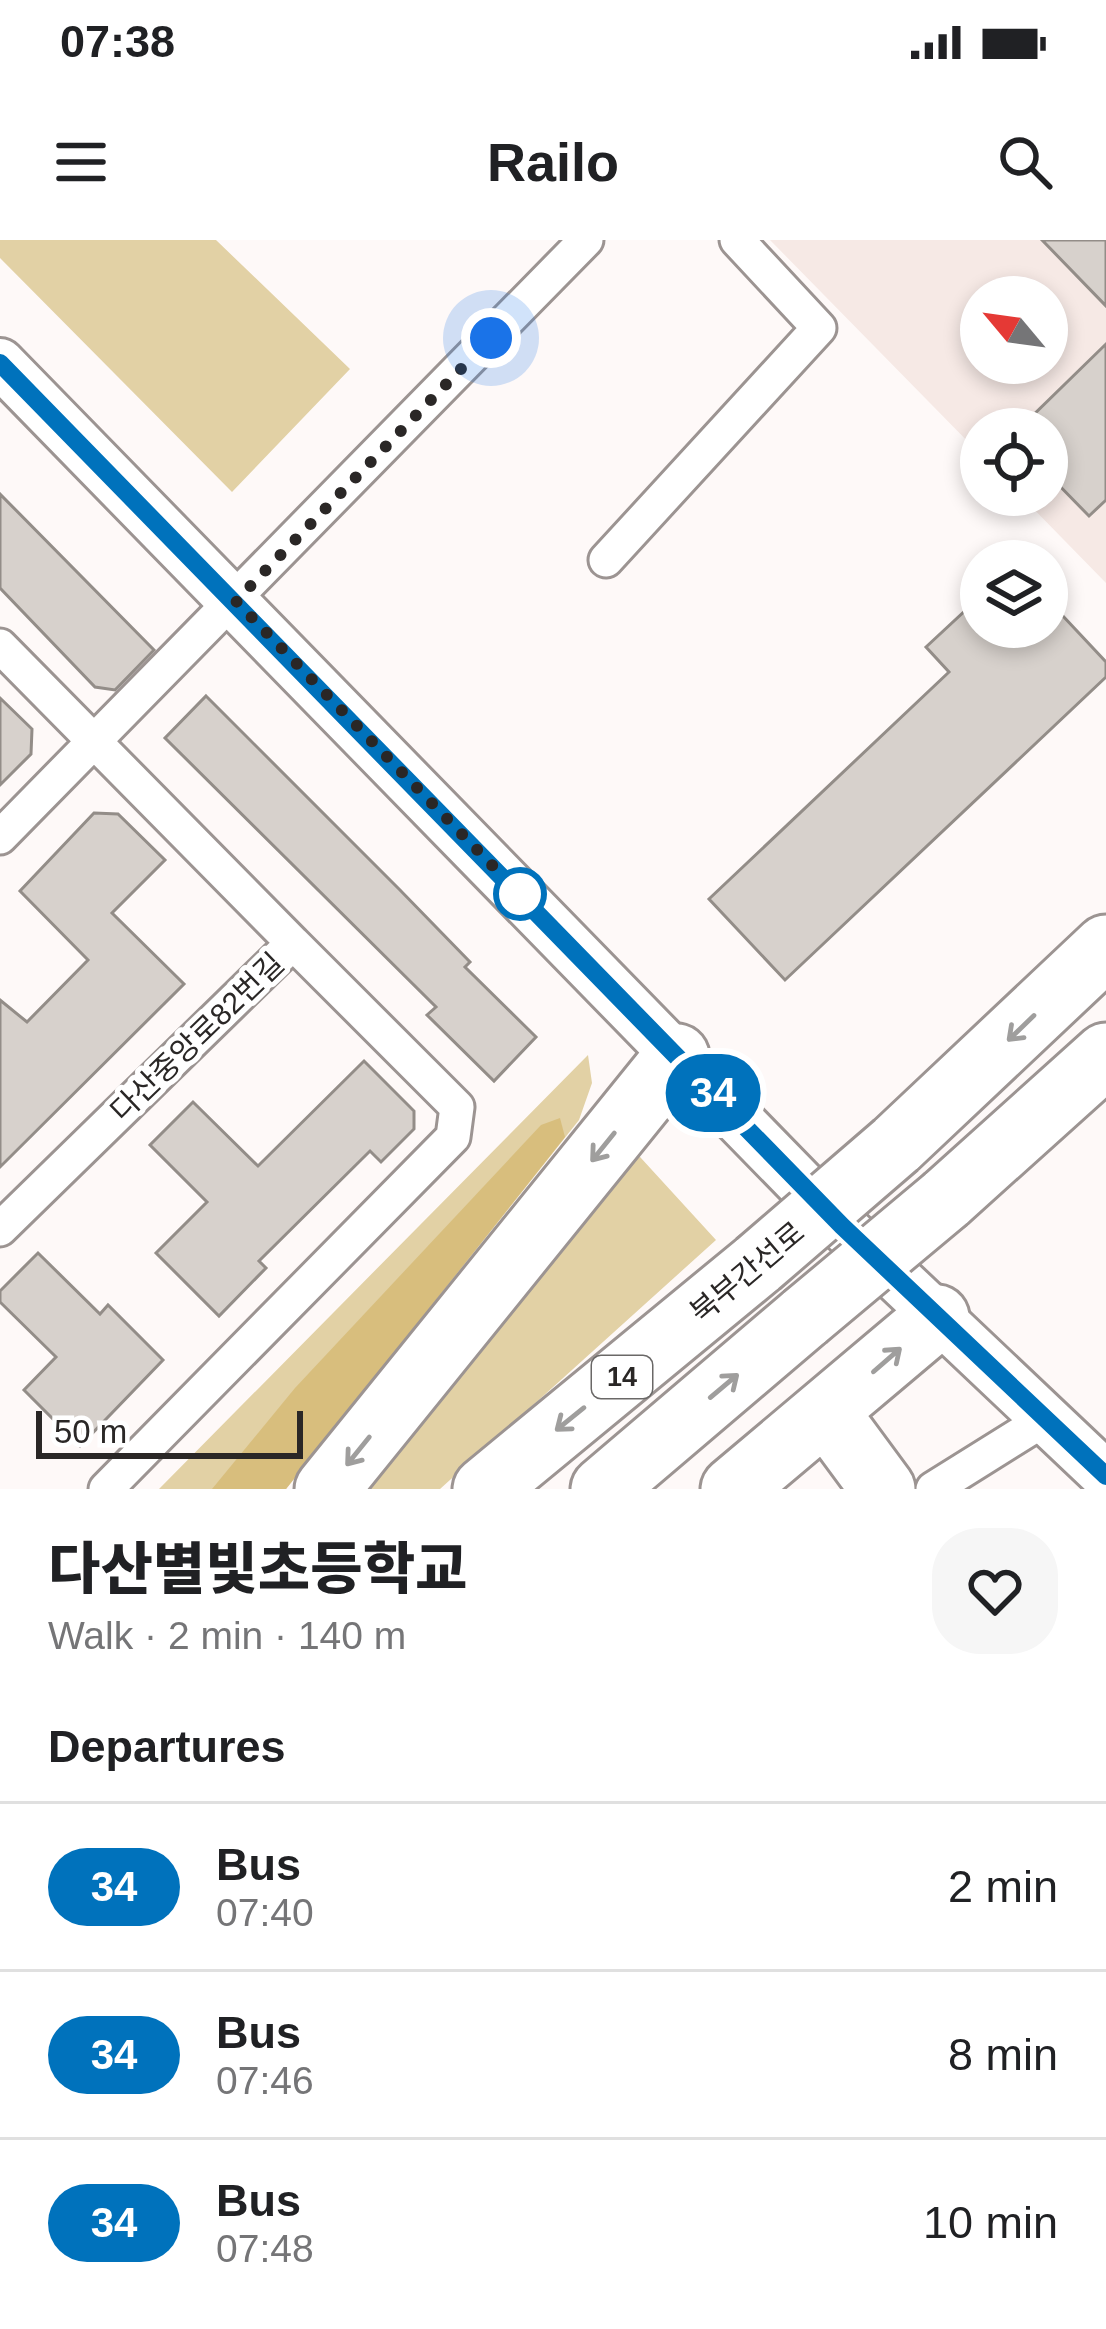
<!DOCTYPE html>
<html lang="en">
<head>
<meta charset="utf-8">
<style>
	:root { --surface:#fff; --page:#f6f6f6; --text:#202124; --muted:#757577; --line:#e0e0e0 }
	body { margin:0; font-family:Arial,"Noto Sans KR",sans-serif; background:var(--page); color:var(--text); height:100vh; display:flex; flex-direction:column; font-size:45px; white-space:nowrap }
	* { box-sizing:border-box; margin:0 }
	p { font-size:39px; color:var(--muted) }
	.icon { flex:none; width:66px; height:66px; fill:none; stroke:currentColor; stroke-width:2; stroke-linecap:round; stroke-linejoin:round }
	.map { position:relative; height:1249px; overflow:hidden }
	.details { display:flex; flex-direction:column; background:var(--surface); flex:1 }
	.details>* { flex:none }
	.badge { padding:0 24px; border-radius:39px; font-size:42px; line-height:78px }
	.needle { width:78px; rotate:299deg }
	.fabs { position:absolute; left:960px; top:36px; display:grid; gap:24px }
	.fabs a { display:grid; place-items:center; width:108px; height:108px; border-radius:50%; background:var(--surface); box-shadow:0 6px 18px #0003; font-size:60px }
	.scale { position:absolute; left:36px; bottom:30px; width:267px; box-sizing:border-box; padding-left:12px; border:6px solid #2a2726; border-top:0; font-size:33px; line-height:42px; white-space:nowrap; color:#2a2726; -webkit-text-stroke:9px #fff; paint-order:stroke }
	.you { position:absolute; width:60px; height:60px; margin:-30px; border:9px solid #fff; border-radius:50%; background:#1a73e8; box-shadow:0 0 0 18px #1a73e833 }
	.map>.badge { position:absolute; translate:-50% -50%; box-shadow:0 0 0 6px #fff }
	h2 { padding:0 48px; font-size:45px; line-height:108px }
	.round { display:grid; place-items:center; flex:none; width:126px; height:126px; border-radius:48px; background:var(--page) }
	.headline { display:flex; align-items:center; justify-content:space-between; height:204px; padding:0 48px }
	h1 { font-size:57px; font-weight:800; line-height:90px }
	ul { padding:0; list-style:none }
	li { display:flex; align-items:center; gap:36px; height:168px; padding:0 48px; border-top:3px solid var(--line) }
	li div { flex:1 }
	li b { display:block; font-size:45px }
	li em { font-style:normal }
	li .badge { min-width:132px; font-weight:700; text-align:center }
	.status { display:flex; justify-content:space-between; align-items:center; height:84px; padding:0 60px; background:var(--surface); direction:ltr }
	.status svg { height:33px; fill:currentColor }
	header { display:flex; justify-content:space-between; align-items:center; height:156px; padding:0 48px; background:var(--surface); font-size:54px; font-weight:800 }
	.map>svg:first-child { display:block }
	.built { fill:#f6e9e5; fill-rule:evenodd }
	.green { fill:#e2d1a5 }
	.forest { fill:#d8be7d }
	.building { fill:#d7d1cc; stroke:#938d88; stroke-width:3 }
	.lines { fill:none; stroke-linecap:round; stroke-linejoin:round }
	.street-casing { stroke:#9c9492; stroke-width:39 }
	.secondary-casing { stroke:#9c9492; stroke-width:54 }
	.highway-casing { stroke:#9c9492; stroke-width:69 }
	.street { stroke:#fff; stroke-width:33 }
	.secondary { stroke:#fff; stroke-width:48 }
	.highway { stroke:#fff; stroke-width:63 }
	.highway-bridge-casing { stroke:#9c9492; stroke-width:69; stroke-linecap:butt }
	.highway-bridge { stroke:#fff; stroke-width:63 }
	.oneway { stroke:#9f9e9d }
	.line-casing { stroke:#fff; stroke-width:27 }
	.line { stroke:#0072bc; stroke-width:18 }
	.walk { stroke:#2a2726; stroke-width:12; stroke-dasharray:0 21.6 }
	.stop-dot { fill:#fff; stroke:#0072bc; stroke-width:6 }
	.labels { text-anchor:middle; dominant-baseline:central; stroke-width:10; stroke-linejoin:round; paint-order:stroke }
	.shield { fill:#fff; stroke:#6a6867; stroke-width:3 }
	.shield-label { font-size:27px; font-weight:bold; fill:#2a2726 }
	.street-label { font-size:30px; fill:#2a2726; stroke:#fff }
</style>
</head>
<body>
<div class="status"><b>07:38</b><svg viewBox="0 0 49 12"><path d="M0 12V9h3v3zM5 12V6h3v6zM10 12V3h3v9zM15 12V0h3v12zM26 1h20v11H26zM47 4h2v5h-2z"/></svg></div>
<header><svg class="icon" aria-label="menu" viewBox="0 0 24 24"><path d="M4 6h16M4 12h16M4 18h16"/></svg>Railo<svg class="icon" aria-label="search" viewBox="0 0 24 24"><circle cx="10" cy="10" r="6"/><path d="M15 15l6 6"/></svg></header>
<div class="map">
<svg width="1106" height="1249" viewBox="0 0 1106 1249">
	<rect width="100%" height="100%" fill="#fef9f8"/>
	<path class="built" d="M770 0H1106V343L1020 255H1047V189H981V215ZM981 57H1047V123H981Z"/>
	<path class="green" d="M0 0H216L350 129 232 252 0 18Z
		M588 815 592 843 579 880 286 1249H159Z
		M630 906 716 1000 440 1249H361Z"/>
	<path class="forest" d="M560 878 565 897 286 1249H212L295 1148 541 885Z"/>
	<path class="building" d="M1042 0H1106V66Z
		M1106 104V260L1089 276 1047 233V189H1019Z
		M0 254 154 410 115 450 95 447 0 348Z
		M981 356V387H1047V359L1106 422V437L785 740 709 659 949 432 926 407Z
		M206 456 399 649 470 722 465 727 536 797 494 841 427 775 436 767 165 498Z
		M0 458 32 489 31 514 0 545Z
		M94 573 118 574 165 620 112 673 184 744 0 927V760L27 782 88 720 20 651Z
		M364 821 414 871V889L381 922 370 911 259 1021 266 1028 219 1076 156 1013 207 962 150 905 193 862 258 926Z
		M38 1013 100 1074 108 1065 163 1120 80 1206 24 1150 56 1117 0 1062V1051Z"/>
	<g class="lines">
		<defs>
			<path id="street" d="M606 320 819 88 737 0
				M0 406 293 703 0 989
				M0 597 586 0
				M106 1249 453 897 457 867 293 703
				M933 1249 1045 1179"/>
			<path id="secondary" d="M0 123 842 986 1106 1236"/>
			<path id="highway" d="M896 905 1106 707
				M946 959 1106 815
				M827 1173 883 1249
				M327 1249 677 816
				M485 1249 758 1024
				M603 1249 805 1077
				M733 1249 937 1077"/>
		</defs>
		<use href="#street" class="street-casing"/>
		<use href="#secondary" class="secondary-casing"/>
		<use href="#highway" class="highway-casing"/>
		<use href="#street" class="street"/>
		<use href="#secondary" class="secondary"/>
		<use href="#highway" class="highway"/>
		<defs>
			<path id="highway-bridge" d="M758 1024 896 905
				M805 1077 946 959"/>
		</defs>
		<use href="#highway-bridge" class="highway-bridge-casing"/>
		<use href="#highway-bridge" class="highway-bridge"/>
	</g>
	<defs><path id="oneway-shaft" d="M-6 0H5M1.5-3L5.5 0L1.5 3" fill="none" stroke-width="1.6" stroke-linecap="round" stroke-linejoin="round" transform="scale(3)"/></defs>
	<g class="oneway">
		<use href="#oneway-shaft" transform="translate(1021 788) rotate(136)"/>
		<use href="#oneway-shaft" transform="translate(603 907) rotate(129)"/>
		<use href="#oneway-shaft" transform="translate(887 1120) rotate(-41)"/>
		<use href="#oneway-shaft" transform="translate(724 1146) rotate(-40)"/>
		<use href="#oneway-shaft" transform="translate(570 1179) rotate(141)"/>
		<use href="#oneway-shaft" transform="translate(358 1211) rotate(129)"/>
	</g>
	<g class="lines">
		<defs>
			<path id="line" d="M0 123 842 986 1106 1236"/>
		</defs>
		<use href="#line" class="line-casing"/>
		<use href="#line" class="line"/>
		<path class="walk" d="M491 98 236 361 520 654"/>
	</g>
	<circle class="stop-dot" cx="520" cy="654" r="24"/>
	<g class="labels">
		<rect class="shield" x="592" y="1116" width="60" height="42" rx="9"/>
		<g class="shield-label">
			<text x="622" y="1137">14</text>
		</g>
		<g class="street-label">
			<text transform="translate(197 797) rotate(-44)">다산중앙로82번길</text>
			<text transform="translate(747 1032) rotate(-40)">북부간선로</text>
		</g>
	</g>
</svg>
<div class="fabs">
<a><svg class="needle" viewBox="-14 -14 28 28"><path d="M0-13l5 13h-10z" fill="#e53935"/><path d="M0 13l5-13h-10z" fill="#757577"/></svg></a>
<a><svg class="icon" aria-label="locate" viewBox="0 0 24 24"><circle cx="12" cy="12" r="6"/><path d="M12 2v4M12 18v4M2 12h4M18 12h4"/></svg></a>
<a><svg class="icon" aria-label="layers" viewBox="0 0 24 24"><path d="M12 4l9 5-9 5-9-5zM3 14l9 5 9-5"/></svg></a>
</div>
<div class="scale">50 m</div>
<div class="you" style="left:491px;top:98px"></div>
<b class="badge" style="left:713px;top:853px;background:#0072bc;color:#fff">34</b>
</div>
<section class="details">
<div class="headline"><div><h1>다산별빛초등학교</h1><p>Walk · 2 min · 140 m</p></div><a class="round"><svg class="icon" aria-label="heart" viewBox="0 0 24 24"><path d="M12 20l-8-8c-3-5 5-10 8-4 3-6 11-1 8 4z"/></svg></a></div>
<h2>Departures</h2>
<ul>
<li><span class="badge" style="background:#0072bc;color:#fff">34</span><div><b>Bus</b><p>07:40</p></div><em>2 min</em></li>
<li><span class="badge" style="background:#0072bc;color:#fff">34</span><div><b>Bus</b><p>07:46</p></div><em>8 min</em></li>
<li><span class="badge" style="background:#0072bc;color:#fff">34</span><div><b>Bus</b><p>07:48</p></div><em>10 min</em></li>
</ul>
</section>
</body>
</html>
